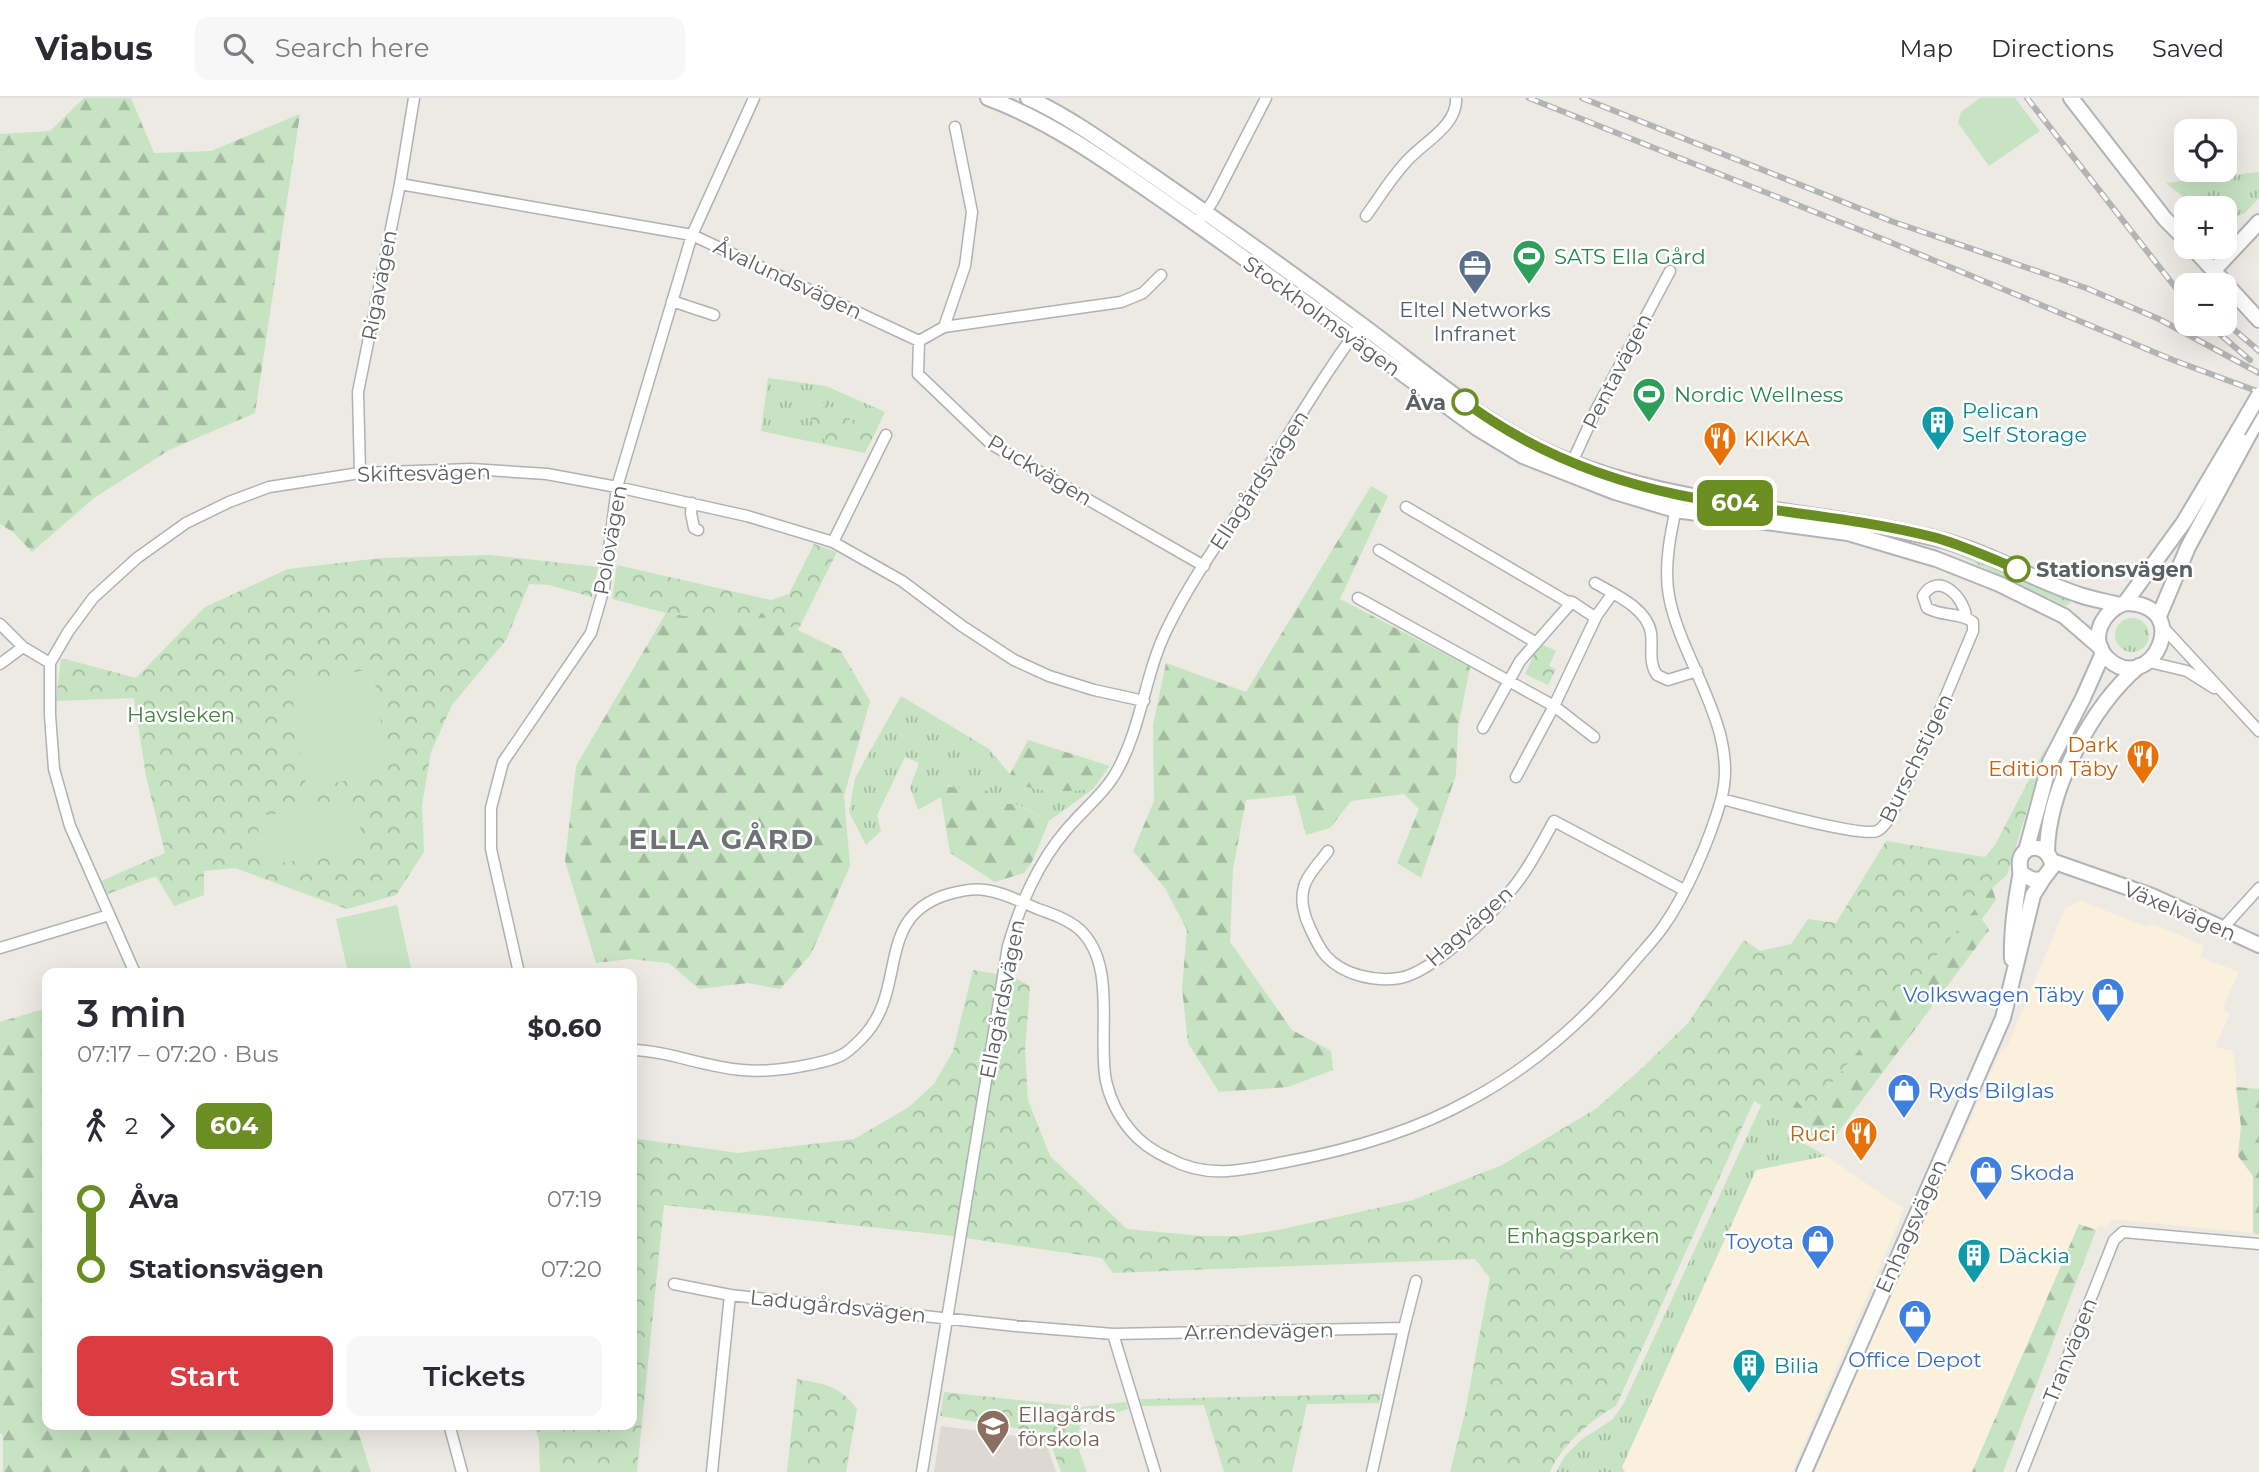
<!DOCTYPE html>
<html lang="en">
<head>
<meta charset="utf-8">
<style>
	:root { --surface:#fff; --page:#f7f7f7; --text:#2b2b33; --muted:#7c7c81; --line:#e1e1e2; --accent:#db3c42 }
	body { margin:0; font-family:Montserrat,sans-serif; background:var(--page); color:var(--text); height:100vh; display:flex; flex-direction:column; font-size:26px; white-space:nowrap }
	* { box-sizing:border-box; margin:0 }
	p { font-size:23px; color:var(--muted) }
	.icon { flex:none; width:38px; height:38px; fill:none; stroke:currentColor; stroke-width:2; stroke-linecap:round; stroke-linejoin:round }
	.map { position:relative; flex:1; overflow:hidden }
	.side { position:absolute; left:42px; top:870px; width:595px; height:462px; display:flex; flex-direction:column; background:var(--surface); border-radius:14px; box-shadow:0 7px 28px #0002 }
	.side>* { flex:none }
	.badge { padding:0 14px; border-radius:10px; font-size:24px; line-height:46px }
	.controls { position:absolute; left:2174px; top:21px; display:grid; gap:14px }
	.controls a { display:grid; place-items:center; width:63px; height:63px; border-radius:14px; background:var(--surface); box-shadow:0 7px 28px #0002; font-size:35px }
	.map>.badge { position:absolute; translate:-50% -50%; box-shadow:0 0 0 4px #fff }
	.legs { display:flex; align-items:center; gap:10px; height:77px; padding:0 35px; font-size:23px }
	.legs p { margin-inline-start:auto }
	.head { display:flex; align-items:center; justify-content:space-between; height:119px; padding:0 35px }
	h1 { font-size:38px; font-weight:600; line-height:52px }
	.cta { display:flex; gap:14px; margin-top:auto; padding:14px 35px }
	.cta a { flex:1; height:80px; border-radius:14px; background:var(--accent); color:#fff; font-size:28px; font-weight:600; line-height:80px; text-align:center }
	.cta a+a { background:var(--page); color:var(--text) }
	ul { padding:0 35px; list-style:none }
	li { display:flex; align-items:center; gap:24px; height:70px; font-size:26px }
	li i { display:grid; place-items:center; width:10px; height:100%; margin:0 9px; background:currentColor }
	li i::after { content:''; width:18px; height:18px; margin:-9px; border:5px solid; border-radius:50%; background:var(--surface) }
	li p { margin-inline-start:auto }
	li:first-child i { background:linear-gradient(#0000 50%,currentColor 0) }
	li:last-child i { background:linear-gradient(currentColor 50%,#0000 0) }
	header { display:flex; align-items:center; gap:42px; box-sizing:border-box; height:98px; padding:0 35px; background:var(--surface); border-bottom:2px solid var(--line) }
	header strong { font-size:33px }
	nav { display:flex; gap:38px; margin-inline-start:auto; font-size:24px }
	.search { width:490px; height:63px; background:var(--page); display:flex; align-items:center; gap:18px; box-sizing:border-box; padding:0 24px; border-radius:14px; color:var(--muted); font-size:26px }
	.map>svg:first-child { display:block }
	.commercial { fill:#fbf0db }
	.education { fill:#ddd9d2 }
	.grass { fill:url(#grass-tufts) }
	.forest { fill:url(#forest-firs) }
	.park { fill:url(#park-crowns) }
	.garden { fill:#c6e3c2 }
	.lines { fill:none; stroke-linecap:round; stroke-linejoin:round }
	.street-casing { stroke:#afb2b5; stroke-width:13 }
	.secondary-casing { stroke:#b0b4b8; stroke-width:18 }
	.street { stroke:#fff; stroke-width:10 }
	.secondary { stroke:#fff; stroke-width:14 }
	.rail-casing { stroke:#b2b3b3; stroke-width:6 }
	.rail { stroke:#fff; stroke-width:3.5; stroke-dasharray:10; stroke-linecap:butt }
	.secondary-bridge-casing { stroke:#b0b4b8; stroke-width:18; stroke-linecap:butt }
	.secondary-bridge { stroke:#fff; stroke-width:14 }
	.line-1-casing { stroke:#fff; stroke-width:16 }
	.line-1 { stroke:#6b8e23; stroke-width:10 }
	.stop-1-dot { fill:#fff; stroke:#6b8e23; stroke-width:3.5 }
	.labels { text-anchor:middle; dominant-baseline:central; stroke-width:5; stroke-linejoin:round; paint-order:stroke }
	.leisure-label { font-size:21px; fill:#27864d; stroke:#fff; text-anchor:start }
	.street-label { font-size:21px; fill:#5c6063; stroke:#fff }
	.service-label { font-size:21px; fill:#4e5e75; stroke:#fff }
	.stop-label { font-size:21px; font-weight:bold; fill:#5c6063; stroke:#fff; text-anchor:end }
	.culture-label { font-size:21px; fill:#0d838f; stroke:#fff; text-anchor:start }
	.food-label { font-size:21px; fill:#c56008; stroke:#fff; text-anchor:end }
	.park-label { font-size:21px; fill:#41823c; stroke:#fff }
	.shop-label { font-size:21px; fill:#366cbe; stroke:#fff; text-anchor:end }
	.education-label { font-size:21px; fill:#785e54; stroke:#fff; text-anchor:start }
	.district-label { font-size:28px; font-weight:bold; letter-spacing:2px; fill:#6d7275; stroke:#fff }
</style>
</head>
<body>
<header>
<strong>Viabus</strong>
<div class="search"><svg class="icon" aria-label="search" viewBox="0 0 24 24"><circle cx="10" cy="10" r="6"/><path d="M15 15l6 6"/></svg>Search here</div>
<nav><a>Map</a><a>Directions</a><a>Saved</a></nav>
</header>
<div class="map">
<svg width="2259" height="1374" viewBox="0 0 2259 1374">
	<defs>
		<pattern id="grass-tufts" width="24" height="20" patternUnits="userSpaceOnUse" patternTransform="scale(1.75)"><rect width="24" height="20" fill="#c6e3c2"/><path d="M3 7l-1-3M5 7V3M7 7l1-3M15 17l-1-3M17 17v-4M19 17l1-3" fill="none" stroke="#a4bba1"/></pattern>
		<pattern id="forest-firs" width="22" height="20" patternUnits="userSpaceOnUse" patternTransform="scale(1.75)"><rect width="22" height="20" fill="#c6e3c2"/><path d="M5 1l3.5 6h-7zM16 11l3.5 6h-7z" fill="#a4bba1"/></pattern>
		<pattern id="park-crowns" width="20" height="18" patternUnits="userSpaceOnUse" patternTransform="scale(1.75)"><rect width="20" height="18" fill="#c6e3c2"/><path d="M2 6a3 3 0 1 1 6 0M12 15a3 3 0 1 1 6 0" fill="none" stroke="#a4bba1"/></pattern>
	</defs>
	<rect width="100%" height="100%" fill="#edeae4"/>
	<path class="commercial" d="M2081 803 2146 829 2154 826 2204 848 2200 859 2239 874 2222 911 2230 915 2215 949 2233 953 2241 1028 2238 1058 2253 1078V1135L2111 1121 2107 1130 2099 1127 2096 1132 2079 1126 1972 1374H1815L1928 1102 1959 1049 1999 956 2007 949 2065 810Z
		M1826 1058 1904 1111 1792 1374H1625L1622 1370 1756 1072Z"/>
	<path class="education" d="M941 1328 1045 1342 1056 1374H934Z"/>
	<path class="grass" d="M2259 74V100L2245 115 2224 124V110H2197L2166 85Z
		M768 280 826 288 885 314 865 355 761 333Z
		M1945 451 2072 502 2066 508Z
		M2115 537a17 17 0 1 1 34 0a17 17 0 1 1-34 0Z
		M901 598 989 651 1020 688 1056 694 1093 691 1049 723 1019 707 998 704 981 687 966 693 948 687 941 699 918 712 910 689 919 665 905 659 877 717 881 733 866 747 849 714 855 680Z
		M1781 1003 1789 1015 1787 1036 1826 1058 1756 1072 1622 1369 1625 1374H1556L1565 1358 1582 1341 1612 1322 1624 1305 1761 1008Z"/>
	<path class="forest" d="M84 0H131L154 55 211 53 300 16 255 315 169 352 94 400 32 454 13 434 0 426V36L50 33Z
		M1371 388 1388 398 1340 501 1470 569 1458 629 1456 677 1421 780 1397 765 1419 711 1404 696 1351 703 1330 730 1306 737 1295 697 1246 702 1233 771 1230 844 1292 932 1331 953 1333 972 1288 989 1219 994 1188 945 1182 890 1187 832 1165 790 1133 753 1154 703 1153 627 1166 565 1246 594Z
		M761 514 841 553 870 603 844 698 850 768 811 856 780 891 748 885 699 891 669 865 630 861 596 865 565 763 576 668 666 515 753 528Z
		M1028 642 1110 668 1093 691 1056 694 1020 688 1010 676Z
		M936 687C956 688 962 694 981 687L998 704 1018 707 1049 723 1032 764 1024 775 995 784 950 755 941 700 933 692Z
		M1992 790 1996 802 1982 821 1989 832 1830 1045 1787 1029 1789 1015 1781 1003H1797L1808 1014Z
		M47 910V1326L356 1327 371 1374H3V1337L0 1335V924Z
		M2236 989 2259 991V1136L2253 1135V1078L2238 1058 2241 1028Z
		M2079 1126 2096 1132 2003 1374H1972Z"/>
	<path class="park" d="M817 303C840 309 852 330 875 335L869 346 828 347 815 331 810 319Z
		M814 446 837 454 798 532 761 515 753 528 666 515 612 501 617 467 771 502 789 496Z
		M490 457 598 469 592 499 549 487 529 486 506 542 452 607 431 654 422 707 424 754 396 797 347 811 235 770 204 773V797L174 808 156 778 105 797 99 784 165 755 146 678 134 600 56 603 61 560 136 580 205 509 288 471 381 460Z
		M1539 545 1556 553 1549 568 1556 571 1548 587 1525 576Z
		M2047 647 2007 777 1992 790 1807 1015 1797 1003H1781L1763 1008 1754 1003 1616 1308C1593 1320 1559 1350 1550 1374H1450L1465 1315 1490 1180 1475 1161 1113 1175 1102 1160 945 1137 664 1107 637 1374H540L539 1342 534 1327 632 1326V1040L738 1055 854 1041 909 1009 934 986 953 953 973 872 1014 879 1030 888 1025 953 1028 1002 1050 1058 1127 1131 1201 1138H1237L1278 1132 1413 1102 1502 1067 1597 1010 1642 970 1688 925 1744 842 1760 853 1791 846 1808 821 1836 825 1886 743 1985 759 1995 747Z
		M797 1281C825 1286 839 1287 857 1311L846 1374H787Z
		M944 1294 1082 1309 1126 1304 1128 1311 1083 1325C1071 1339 1082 1359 1087 1374H1061L1047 1335 940 1318Z
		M1381 1296 1379 1305 1307 1306 1292 1374H1224L1204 1307 1142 1308 1140 1301Z"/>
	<path class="garden" d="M1980 0H2015L2040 33 1989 68 1958 25 1961 14Z
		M373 571 389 676 306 689 290 584Z
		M357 706 363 754 262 767 257 718Z
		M397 807 412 875H348L336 821Z"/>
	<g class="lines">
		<defs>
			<path id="street" d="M400 86 692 137 919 243 944 229 1121 204 1143 195 1161 177
				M1366 118C1379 100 1391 80 1406 64 1422 45 1458 28 1456 0
				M1197 125 1213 103 1266 0
				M672 203 714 217
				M944 229 965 168 972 114 955 29
				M919 243 918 276 991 346 1204 468
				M1570 369 1596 312 1670 173
				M360 375 358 294 400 86 414 0
				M692 405 691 415 694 430 698 432
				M1406 409 1566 503 1572 504 1520 563 1483 630
				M833 444 886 337
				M1379 452 1535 544
				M1595 485C1614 496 1647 510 1651 535 1653 550 1648 564 1657 577L1668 582 1697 573
				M1358 500 1554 608 1594 639
				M1597 517 1613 495
				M0 526 23 549
				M2161 527 2259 633
				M2149 564 2187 573 2214 590
				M0 566 23 549 50 565
				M1516 679 1554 608 1597 517 1593 518 1572 504
				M1722 701C1747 707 1859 740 1877 733 1882 731 1885 726 1889 721L1927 643 1973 533V524C1960 514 1943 519 1927 510L1923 498C1938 473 1963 498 1966 518
				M1328 753C1320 764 1307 777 1304 789 1300 802 1304 818 1310 830 1314 839 1319 850 1326 858 1343 877 1375 884 1400 880 1433 874 1491 817 1512 791 1529 771 1541 746 1554 723L1684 792
				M2222 831 2259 790
				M0 850 109 817
				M135 875 70 728 54 671 50 617V565L68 534 93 500 137 460 186 425 229 404 269 389 360 375 471 371 547 376 617 389 747 418 833 444 902 483 962 528 1014 562 1049 578 1094 592 1144 603
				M519 875 491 751V710L503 664 591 535 604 490 617 389 692 137 754 0
				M632 952C669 953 704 969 742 972 760 974 779 972 797 969 812 966 829 964 842 957 850 953 857 945 863 939 909 891 873 818 949 796 960 793 974 790 985 792 1003 794 1021 804 1038 811 1052 816 1067 821 1079 831 1118 866 1097 937 1106 983 1110 1001 1119 1019 1131 1033 1141 1045 1153 1053 1168 1060 1209 1082 1242 1072 1285 1064 1349 1052 1413 1034 1470 1002 1534 968 1587 920 1633 865 1643 853 1654 842 1663 829 1686 797 1710 741 1721 702 1741 632 1681 564 1669 498 1663 466 1672 428 1679 397
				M674 1186 730 1197
				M1404 1230 1416 1183
				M1113 1236 1155 1374
				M449 1326 462 1374
				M712 1374 730 1197 1016 1228 1113 1236 1404 1230 1372 1374
				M922 1374 1008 848C1021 805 1037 766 1067 731 1084 711 1106 694 1118 671 1142 627 1145 575 1167 531 1192 479 1228 431 1260 382 1293 330 1324 276 1361 227
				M2022 1374 2114 1142 2123 1134 2259 1146"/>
			<path id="secondary" d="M988 0C1055 25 1113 68 1171 108 1274 180 1375 256 1477 330L1523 358 1615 394 1675 412 1848 435 1936 461 1999 486 2064 518 2101 550
				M1028 0C1072 20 1113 51 1153 78 1224 127 1294 177 1363 228 1417 268 1469 313 1529 345 1654 410 1799 407 1934 440 1984 452 2029 480 2077 496 2090 501 2105 503 2119 507
				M2071 0 2165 121 2186 142
				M2192 149 2259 222
				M2214 172 2259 124
				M2125 505 2184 424 2238 333
				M2125 505C2197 506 2150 600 2108 561 2087 541 2103 512 2125 505Z
				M2159 518 2188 449 2259 318
				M2026 753 2050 664 2083 600 2103 555
				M2047 754C2048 691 2091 609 2139 568
				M2052 763 2152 798 2259 847
				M2012 861C2011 833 2015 806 2020 779 2021 773 2019 768 2020 762 2025 742 2052 748 2052 769L2043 781 2033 782 2021 775
				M1804 1374 2003 920 2033 797 2043 781"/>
		</defs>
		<use href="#street" class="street-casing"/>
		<use href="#secondary" class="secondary-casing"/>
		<use href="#street" class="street"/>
		<use href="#secondary" class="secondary"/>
		<defs>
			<path id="rail" d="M1529 0 1885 142 2173 262 2259 294
				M1582 0 1891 123 2086 190 2159 221 2259 275
				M2027 0 2186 203
				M2224 223 2259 253
				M2208 226 2250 262"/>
		</defs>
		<use href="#rail" class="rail-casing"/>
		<use href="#rail" class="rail"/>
		<defs>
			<path id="secondary-bridge" d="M2238 333 2259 297"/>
		</defs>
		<use href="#secondary-bridge" class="secondary-bridge-casing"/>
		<use href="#secondary-bridge" class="secondary-bridge"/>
	</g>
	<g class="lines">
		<defs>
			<path id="line-1" d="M1465 304C1528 351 1603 381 1679 397 1765 414 1852 418 1937 440 1964 448 1991 460 2017 471"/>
		</defs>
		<use href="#line-1" class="line-1-casing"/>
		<use href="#line-1" class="line-1"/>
	</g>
	<defs>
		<symbol id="stadium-pin" viewBox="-11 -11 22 30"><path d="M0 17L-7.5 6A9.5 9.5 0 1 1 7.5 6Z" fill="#2e9e5b" stroke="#fff"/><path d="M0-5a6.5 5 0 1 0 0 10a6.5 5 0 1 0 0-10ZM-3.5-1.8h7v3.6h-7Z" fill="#fff"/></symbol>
		<symbol id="office-pin" viewBox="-11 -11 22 30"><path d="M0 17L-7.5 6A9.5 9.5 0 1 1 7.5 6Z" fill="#5c6f8a" stroke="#fff"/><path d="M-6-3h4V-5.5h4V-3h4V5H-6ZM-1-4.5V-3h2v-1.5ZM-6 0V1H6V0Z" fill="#fff"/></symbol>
		<symbol id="building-pin" viewBox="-11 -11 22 30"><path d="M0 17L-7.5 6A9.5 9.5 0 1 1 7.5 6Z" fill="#0f9aa8" stroke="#fff"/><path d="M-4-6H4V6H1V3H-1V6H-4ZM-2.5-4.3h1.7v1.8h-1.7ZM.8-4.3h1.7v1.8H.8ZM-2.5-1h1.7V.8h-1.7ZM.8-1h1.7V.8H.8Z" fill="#fff"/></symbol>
		<symbol id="restaurant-pin" viewBox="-11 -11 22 30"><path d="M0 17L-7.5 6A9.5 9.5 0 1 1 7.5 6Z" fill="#e8710a" stroke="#fff"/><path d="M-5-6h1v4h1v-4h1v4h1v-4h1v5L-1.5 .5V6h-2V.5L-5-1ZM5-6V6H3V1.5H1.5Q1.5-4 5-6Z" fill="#fff"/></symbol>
		<symbol id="shop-pin" viewBox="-11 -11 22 30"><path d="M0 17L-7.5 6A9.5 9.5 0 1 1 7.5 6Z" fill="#3f7fe0" stroke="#fff"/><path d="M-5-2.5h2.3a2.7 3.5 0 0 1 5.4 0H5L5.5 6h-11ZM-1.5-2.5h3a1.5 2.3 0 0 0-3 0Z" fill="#fff"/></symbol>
		<symbol id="school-pin" viewBox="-11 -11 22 30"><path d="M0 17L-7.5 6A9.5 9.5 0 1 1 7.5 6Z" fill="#8d6e63" stroke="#fff"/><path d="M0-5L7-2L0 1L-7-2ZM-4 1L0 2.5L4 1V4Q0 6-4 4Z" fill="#fff"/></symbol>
	</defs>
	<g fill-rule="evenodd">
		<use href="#stadium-pin" x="1510" y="139" width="38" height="52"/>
		<use href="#office-pin" x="1456" y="149" width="38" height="52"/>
		<use href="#stadium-pin" x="1630" y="277" width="38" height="52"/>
		<use href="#building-pin" x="1919" y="305" width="38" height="52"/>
		<use href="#restaurant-pin" x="1701" y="321" width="38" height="52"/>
		<use href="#restaurant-pin" x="2124" y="639" width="38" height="52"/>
		<use href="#shop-pin" x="2089" y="877" width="38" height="52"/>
		<use href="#shop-pin" x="1885" y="973" width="38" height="52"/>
		<use href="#restaurant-pin" x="1842" y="1016" width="38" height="52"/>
		<use href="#shop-pin" x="1967" y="1055" width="38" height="52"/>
		<use href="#shop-pin" x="1799" y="1124" width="38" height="52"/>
		<use href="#building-pin" x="1955" y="1138" width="38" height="52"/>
		<use href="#shop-pin" x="1896" y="1199" width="38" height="52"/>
		<use href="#building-pin" x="1730" y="1248" width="38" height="52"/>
		<use href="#school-pin" x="974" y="1309" width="38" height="52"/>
	</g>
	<g class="stop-1-dot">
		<circle cx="1465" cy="304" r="12"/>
		<circle cx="2017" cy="471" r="12"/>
	</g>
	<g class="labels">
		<g class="leisure-label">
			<text x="1554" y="158">SATS Ella Gård</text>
			<text x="1674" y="296">Nordic Wellness</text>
		</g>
		<g class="street-label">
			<text transform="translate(788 181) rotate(25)">Åvalundsvägen</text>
			<text transform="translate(379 187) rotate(-79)">Rigavägen</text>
			<text transform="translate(1322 218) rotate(36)">Stockholmsvägen</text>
			<text transform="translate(1617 273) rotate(-63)">Pentavägen</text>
			<text transform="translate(1040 372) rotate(31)">Puckvägen</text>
			<text transform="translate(424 375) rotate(-1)">Skiftesvägen</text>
			<text transform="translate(1259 382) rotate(-57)">Ellagårdsvägen</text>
			<text transform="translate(610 442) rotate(-80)">Polovägen</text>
			<text transform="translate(1916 660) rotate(-64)">Burschstigen</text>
			<text transform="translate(2180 813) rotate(23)">Växelvägen</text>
			<text transform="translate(1469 828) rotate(-42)">Hagvägen</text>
			<text transform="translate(1002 901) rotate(-79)">Ellagårdsvägen</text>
			<text transform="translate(1911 1128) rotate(-66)">Enhagsvägen</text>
			<text transform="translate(838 1208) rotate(6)">Ladugårdsvägen</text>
			<text transform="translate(1259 1233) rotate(-1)">Arrendevägen</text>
			<text transform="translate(2070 1252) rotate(-68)">Tranvägen</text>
		</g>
		<g class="service-label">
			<text x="1475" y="211">Eltel Networks<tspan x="1475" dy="24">Infranet</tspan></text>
		</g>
		<g class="stop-label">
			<text x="1446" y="304">Åva</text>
			<text x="2036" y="471" text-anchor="start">Stationsvägen</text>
		</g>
		<g class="culture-label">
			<text x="1962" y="312">Pelican<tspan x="1962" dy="24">Self Storage</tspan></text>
			<text x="1998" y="1157">Däckia</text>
			<text x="1774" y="1267">Bilia</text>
		</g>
		<g class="food-label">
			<text x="1744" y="340" text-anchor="start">KIKKA</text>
			<text x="2118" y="646">Dark<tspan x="2118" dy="24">Edition Täby</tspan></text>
			<text x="1836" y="1035">Ruci</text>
		</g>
		<g class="park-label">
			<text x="181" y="616">Havsleken</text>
			<text x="1583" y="1137">Enhagsparken</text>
		</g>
		<g class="shop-label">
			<text x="2084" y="896">Volkswagen Täby</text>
			<text x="1928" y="992" text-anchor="start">Ryds Bilglas</text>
			<text x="2010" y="1074" text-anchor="start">Skoda</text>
			<text x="1794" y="1143">Toyota</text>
			<text x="1915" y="1261" text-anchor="middle">Office Depot</text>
		</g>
		<g class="education-label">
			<text x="1018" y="1316">Ellagårds<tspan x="1018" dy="24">förskola</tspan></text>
		</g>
		<g class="district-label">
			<text x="722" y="741">ELLA GÅRD</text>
		</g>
	</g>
</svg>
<div class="controls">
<a><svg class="icon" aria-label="locate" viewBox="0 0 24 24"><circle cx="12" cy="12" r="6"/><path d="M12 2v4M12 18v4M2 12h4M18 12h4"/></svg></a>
<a>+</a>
<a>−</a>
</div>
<b class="badge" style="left:1735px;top:405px;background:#6b8e23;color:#fff">604</b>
<section class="side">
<div class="head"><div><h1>3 min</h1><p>07:17 – 07:20 · Bus</p></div><b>$0.60</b></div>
<div class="legs"><svg class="icon" aria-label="walk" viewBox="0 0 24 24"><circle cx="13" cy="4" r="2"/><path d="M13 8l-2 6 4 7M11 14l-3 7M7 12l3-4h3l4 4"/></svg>2<svg class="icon" aria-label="forward" viewBox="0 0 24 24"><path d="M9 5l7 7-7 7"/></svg><b class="badge" style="background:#6b8e23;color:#fff">604</b></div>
<ul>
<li><i style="color:#6b8e23"></i><b>Åva</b><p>07:19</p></li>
<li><i style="color:#6b8e23"></i><b>Stationsvägen</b><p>07:20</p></li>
</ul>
<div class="cta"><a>Start</a><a>Tickets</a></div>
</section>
</div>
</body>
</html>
